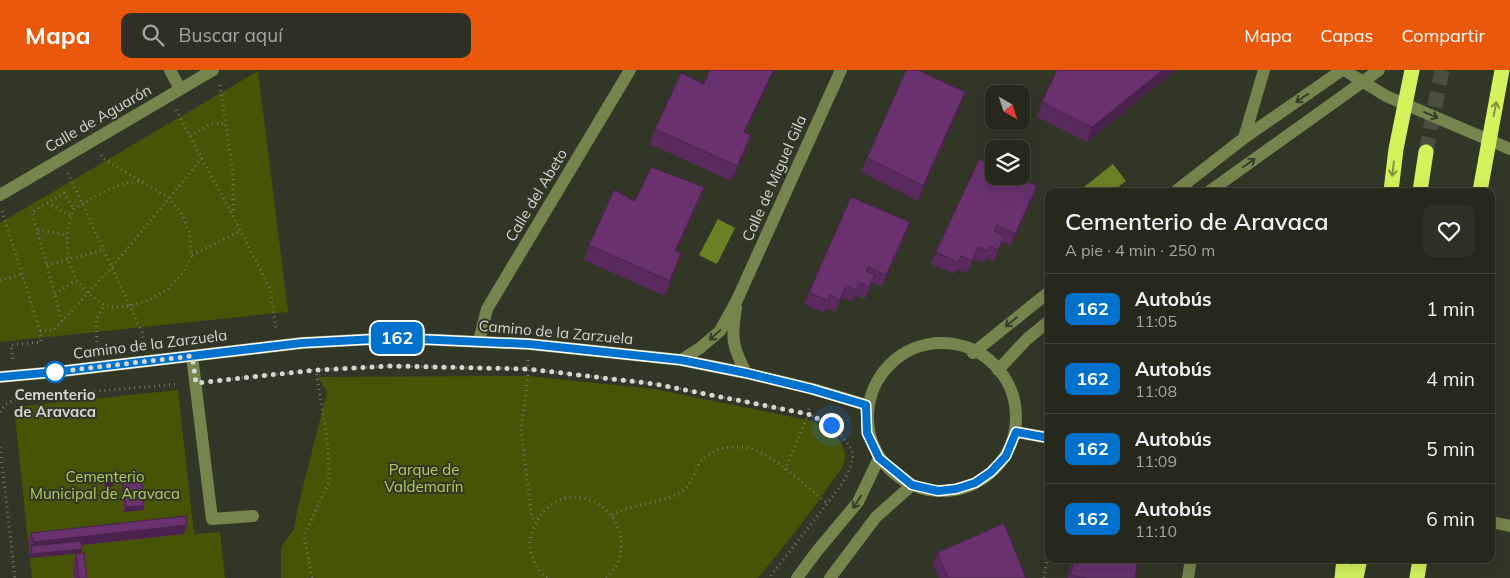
<!DOCTYPE html>
<html lang="es">
<head>
<meta charset="utf-8">
<style>
	:root { --surface:#26281c; --page:#2e3025; --text:#f1f3f6; --muted:#a4a6a3; --line:#42443b; --accent:#ea580c }
	body { margin:0; font-family:Mulish,sans-serif; background:var(--page); color:var(--text); height:100vh; display:flex; flex-direction:column; font-size:19px; white-space:nowrap }
	* { box-sizing:border-box; margin:0 }
	p { font-size:16px; color:var(--muted) }
	.icon { flex:none; width:28px; height:28px; fill:none; stroke:currentColor; stroke-width:2; stroke-linecap:round; stroke-linejoin:round }
	.map { position:relative; flex:1; overflow:hidden }
	.side { position:absolute; left:1045px; top:118px; width:450px; height:375px; display:flex; flex-direction:column; background:var(--surface); border-radius:10px; box-shadow:0 5px 20px #0002,0 0 0 1px var(--line) }
	.side>* { flex:none }
	.badge { padding:0 10px; border-radius:8px; font-size:18px; line-height:32px }
	.needle { width:32px; rotate:141deg }
	.controls { position:absolute; left:985px; top:15px; display:grid; gap:10px }
	.controls a { display:grid; place-items:center; width:45px; height:45px; border-radius:10px; background:var(--surface); box-shadow:0 5px 20px #0002,0 0 0 1px var(--line); font-size:25px }
	.you { position:absolute; width:25px; height:25px; margin:-12px; border:4px solid #fff; border-radius:50%; background:#1a73e8; box-shadow:0 0 0 8px #1a73e833 }
	.map>.badge { position:absolute; translate:-50% -50%; box-shadow:0 0 0 2px #fff }
	.round { display:grid; place-items:center; flex:none; width:52px; height:52px; border-radius:10px; background:var(--page) }
	.headline { display:flex; align-items:center; justify-content:space-between; height:85px; padding:0 20px }
	h1 { font-size:24px; font-weight:600; line-height:38px }
	ul { padding:0; list-style:none }
	li { display:flex; align-items:center; gap:15px; height:70px; padding:0 20px; border-top:1px solid var(--line) }
	li div { flex:1 }
	li b { display:block; font-size:19px }
	li em { font-style:normal }
	li .badge { min-width:55px; font-weight:700; text-align:center }
	header { display:flex; align-items:center; gap:30px; box-sizing:border-box; height:70px; padding:0 25px; background:var(--accent); color:#fff }
	header strong { font-size:24px }
	nav { display:flex; gap:28px; margin-inline-start:auto; font-size:18px }
	.search { width:350px; height:45px; background:var(--page); display:flex; align-items:center; gap:12px; box-sizing:border-box; padding:0 18px; border-radius:10px; color:var(--muted); font-size:19px }
	.map>svg:first-child { display:block }
	.green { fill:#475405 }
	.water { fill:#6d7f25 }
	.lines { fill:none; stroke-linecap:round; stroke-linejoin:round }
	.highway-tunnel { stroke:#4a4e3f; stroke-width:15; stroke-dasharray:15 8; stroke-linecap:butt }
	.path { stroke:#727668; stroke-width:3; stroke-dasharray:1 4; stroke-linecap:butt }
	.minor { stroke:#77844d; stroke-width:12 }
	.highway { stroke:#d3f25c; stroke-width:15 }
	.wall { fill:#5a2a5f }
	.shaded-wall { fill:#4a224d }
	.building { fill:#69316e; stroke:#4a224d }
	.oneway { stroke:#393e2a }
	.oneway2 { stroke:#829441 }
	.line-casing { stroke:#fff; stroke-width:11 }
	.line { stroke:#0072ce; stroke-width:8 }
	.walk { stroke:#d4d7cd; stroke-width:5; stroke-dasharray:0 9 }
	.stop-dot { fill:#fff; stroke:#0072ce; stroke-width:2.5 }
	.labels { text-anchor:middle; dominant-baseline:central; stroke-width:4; stroke-linejoin:round; paint-order:stroke }
	.street-label { font-size:15px; fill:#d4d7cd; stroke:#323626 }
	.stop-label { font-size:15px; font-weight:bold; fill:#d4d7cd; stroke:#323626 }
	.park-label { font-size:15px; fill:#b4cd58; stroke:#323626 }
</style>
</head>
<body>
<header>
<strong>Mapa</strong>
<div class="search"><svg class="icon" aria-label="search" viewBox="0 0 24 24"><circle cx="10" cy="10" r="6"/><path d="M15 15l6 6"/></svg>Buscar aquí</div>
<nav><a>Mapa</a><a>Capas</a><a>Compartir</a></nav>
</header>
<div class="map">
<svg width="1510" height="508" viewBox="0 0 1510 508">
	<rect width="100%" height="100%" fill="#323626"/>
	<path class="green" d="M258 1 288 242 0 272V153Z
		M528 306 654 319 812 351C826 358 848 371 845 390 844 396 835 408 831 413 809 446 783 477 758 508H281V478L294 459 298 437 327 322 318 307Z
		M178 320 194 464 220 462 225 508H32L14 337Z"/>
	<path class="water" d="M1113 94 1126 111 1113 121H1079Z
		M718 149 735 158 717 194 699 185Z"/>
	<g class="lines">
		<path class="highway-tunnel" d="M1426 82 1442 0"/>
		<path class="path" d="M220 15 233 103V143
			M176 40 233 146 270 219 276 260
			M190 66 211 54 226 53
			M101 85 104 89 169 128 183 146 189 162 192 185 184 202 167 220 151 229 130 236 113 237 104 235 88 223 76 210 68 190 67 165 71 146 74 139 103 122 125 113 141 111
			M68 103 142 262 143 275
			M47 133 71 146
			M2 141 40 261 41 272 11 275 13 290
			M38 160 67 165
			M192 185 241 161
			M47 195 104 180
			M0 210 22 204
			M55 224 76 210
			M62 251 32 142 64 123 74 139
			M40 261 54 260 112 197 203 87
			M97 282 96 250 104 235
			M528 290V306L521 360 532 448 536 451
			M212 311 316 300 392 296 528 299 655 314 808 344C825 352 837 357 848 374 849 376 851 378 852 381 855 393 846 407 840 417L769 508
			M0 342 6 334 19 328 178 314
			M0 377 15 508
			M785 400 806 350 810 335
			M612 445C633 433 660 435 681 422 693 414 694 399 702 390 706 386 713 382 718 380 728 377 738 376 748 378 773 384 807 417 827 433
			M312 508 304 466 329 412 328 376 316 300
			M547 508C535 498 526 480 532 464 535 454 539 445 547 438 576 413 618 435 621 471 622 479 620 489 616 496 613 500 609 504 606 508
			M1044 508 1049 475"/>
		<path class="minor" d="M170 0 180 19
			M1344 0 1386 26 1510 79
			M1244 68 1264 0
			M1176 121 1244 68 1342 0
			M1210 121 1379 0
			M0 125 213 0
			M736 238C731 268 732 276 746 303
			M479 271 487 239 630 0
			M868 347a74 74 0 1 1 148 0a74 74 0 1 1-148 0Z
			M973 283 1049 222
			M192 286 212 449 253 446
			M681 290 700 278 720 261 737 230 841 0
			M998 300 1027 269 1049 251
			M0 307 55 302 302 273 393 268 529 274 681 290 746 303 813 319 866 335
			M1016 362 1049 368
			M1491 452 1510 456
			M797 508 817 481 858 432 879 388
			M830 508 876 447 912 415
			M1188 508 1191 489"/>
		<path class="highway" d="M1391 121 1396 79 1412 0
			M1420 121 1426 82
			M1480 121 1502 0
			M1342 508 1344 489
			M1356 508 1360 489
			M1417 508 1420 489"/>
	</g>
	<path class="wall" d="M1176 0 1087 72 1037 47 1042 32Z
		M704 14 767 16 745 63 751 65 746 80 731 111 650 74 655 59Z
		M965 22 960 37 918 131 861 102 867 88Z
		M704 117 699 132 676 181V198L665 226 584 190 589 175 635 131Z
		M1033 128 1011 176 1002 172 994 192 986 188 984 193 974 189 967 203 956 199 954 204 931 194 936 182Z
		M910 152 905 165 882 217 872 213 865 229 856 225 853 232 841 227 835 242 826 238 824 243 804 234 809 222Z
		M105 403 113 416 104 417 103 408Z
		M123 412 144 436 143 440 124 442 121 416Z
		M31 463 184 464 82 475 81 483 30 488V480L28 472Z
		M937 483 1026 508H939L933 495Z
		M76 484 87 508H74L73 493Z
		M1072 489H1138L1135 508H1068Z"/>
	<path class="shaded-wall" d="M1163 0H1176L1087 72 1092 57Z
		M773 1 767 16 739 77 744 62Z
		M965 22 960 37 918 131 923 116Z
		M751 65 746 80 731 111 737 96Z
		M1037 116 1033 128 1011 176 1015 164Z
		M704 117 699 132 669 196 675 181Z
		M910 152 905 165 882 217 886 205Z
		M1004 166 1000 178 994 192 998 180Z
		M978 177 974 189 967 203 972 191Z
		M681 183 676 198 665 226 670 211Z
		M875 205 865 229 869 217Z
		M106 412H115L113 416 104 417Z
		M144 436 143 440 124 442 126 437Z
		M187 455 184 464 31 480 33 472Z
		M82 479 81 483 30 488 31 484Z"/>
	<path class="building" d="M710 0H770L773 1 744 62 751 65 737 96 655 59 681 3 704 14Z
		M906 0H918L965 22 923 116 867 88Z
		M1057 0H1163L1092 57 1042 32Z
		M979 89 994 96V106H1017L1037 116 1015 164 997 155 994 161 1004 166 998 180 990 176 988 181 978 177 972 191 961 186 958 192 936 182Z
		M651 97 704 117 675 181 681 183 670 211 589 175 614 120 635 131Z
		M851 127 910 152 886 205 868 197 866 201 875 205 869 217 860 213 857 220 846 215 840 230 830 225 828 231 809 222Z
		M105 403H114L115 412H106Z
		M142 410 144 436 126 437 123 412Z
		M186 446 187 455 33 472 31 463Z
		M1004 453 1026 508H948L937 483Z
		M81 471 82 479 31 484 32 476Z
		M84 483 87 508H79L76 484Z
		M1074 489H1138L1135 508H1086L1071 505Z"/>
	<defs><path id="oneway-shaft" d="M-6 0H5M1.5-3L5.5 0L1.5 3" fill="none" stroke-width="1.6" stroke-linecap="round" stroke-linejoin="round" transform="scale(1.25)"/></defs>
	<g class="oneway">
		<use href="#oneway-shaft" transform="translate(1302 28) rotate(145)"/>
		<use href="#oneway-shaft" transform="translate(1431 45) rotate(23)"/>
		<use href="#oneway-shaft" transform="translate(1249 93) rotate(-35)"/>
		<use href="#oneway-shaft" transform="translate(1011 252) rotate(141)"/>
		<use href="#oneway-shaft" transform="translate(715 265) rotate(137)"/>
		<use href="#oneway-shaft" transform="translate(857 432) rotate(123)"/>
	</g>
	<g class="oneway2">
		<use href="#oneway-shaft" transform="translate(1495 39) rotate(-79)"/>
		<use href="#oneway-shaft" transform="translate(1393 99) rotate(97)"/>
	</g>
	<g class="lines">
		<defs>
			<path id="line" d="M0 307 55 302 302 273 394 268 529 274 681 290 746 303 812 319 866 335 867 363 879 388 912 415 938 421 956 419 975 413 991 402 1006 386 1016 362 1049 368"/>
		</defs>
		<use href="#line" class="line-casing"/>
		<use href="#line" class="line"/>
		<path class="walk" d="M55 302 192 286 196 313 316 300 392 296 528 299 655 314 808 344 831 355"/>
	</g>
	<circle class="stop-dot" cx="55" cy="302" r="10"/>
	<g class="labels">
		<g class="street-label">
			<text transform="translate(98 48) rotate(-30)">Calle de Aguarón</text>
			<text transform="translate(774 108) rotate(-66)">Calle de Miguel Gila</text>
			<text transform="translate(536 125) rotate(-59)">Calle del Abeto</text>
			<text transform="translate(556 262) rotate(5)">Camino de la Zarzuela</text>
			<text transform="translate(150 274) rotate(-7)">Camino de la Zarzuela</text>
		</g>
		<g class="stop-label">
			<text x="55" y="324">Cementerio<tspan x="55" dy="17">de Aravaca</tspan></text>
		</g>
		<g class="park-label">
			<text x="424" y="399">Parque de<tspan x="424" dy="17">Valdemarín</tspan></text>
			<text x="105" y="406">Cementerio<tspan x="105" dy="17">Municipal de Aravaca</tspan></text>
		</g>
	</g>
</svg>
<div class="controls">
<a><svg class="needle" viewBox="-14 -14 28 28"><path d="M0-13l5 13h-10z" fill="#e53935"/><path d="M0 13l5-13h-10z" fill="#a4a6a3"/></svg></a>
<a><svg class="icon" aria-label="layers" viewBox="0 0 24 24"><path d="M12 4l9 5-9 5-9-5zM3 14l9 5 9-5"/></svg></a>
</div>
<div class="you" style="left:831px;top:355px"></div>
<b class="badge" style="left:397px;top:268px;background:#0072ce;color:#fff">162</b>
<section class="side">
<div class="headline"><div><h1>Cementerio de Aravaca</h1><p>A pie · 4 min · 250 m</p></div><a class="round"><svg class="icon" aria-label="heart" viewBox="0 0 24 24"><path d="M12 20l-8-8c-3-5 5-10 8-4 3-6 11-1 8 4z"/></svg></a></div>
<ul>
<li><span class="badge" style="background:#0072ce;color:#fff">162</span><div><b>Autobús</b><p>11:05</p></div><em>1 min</em></li>
<li><span class="badge" style="background:#0072ce;color:#fff">162</span><div><b>Autobús</b><p>11:08</p></div><em>4 min</em></li>
<li><span class="badge" style="background:#0072ce;color:#fff">162</span><div><b>Autobús</b><p>11:09</p></div><em>5 min</em></li>
<li><span class="badge" style="background:#0072ce;color:#fff">162</span><div><b>Autobús</b><p>11:10</p></div><em>6 min</em></li>
</ul>
</section>
</div>
</body>
</html>
